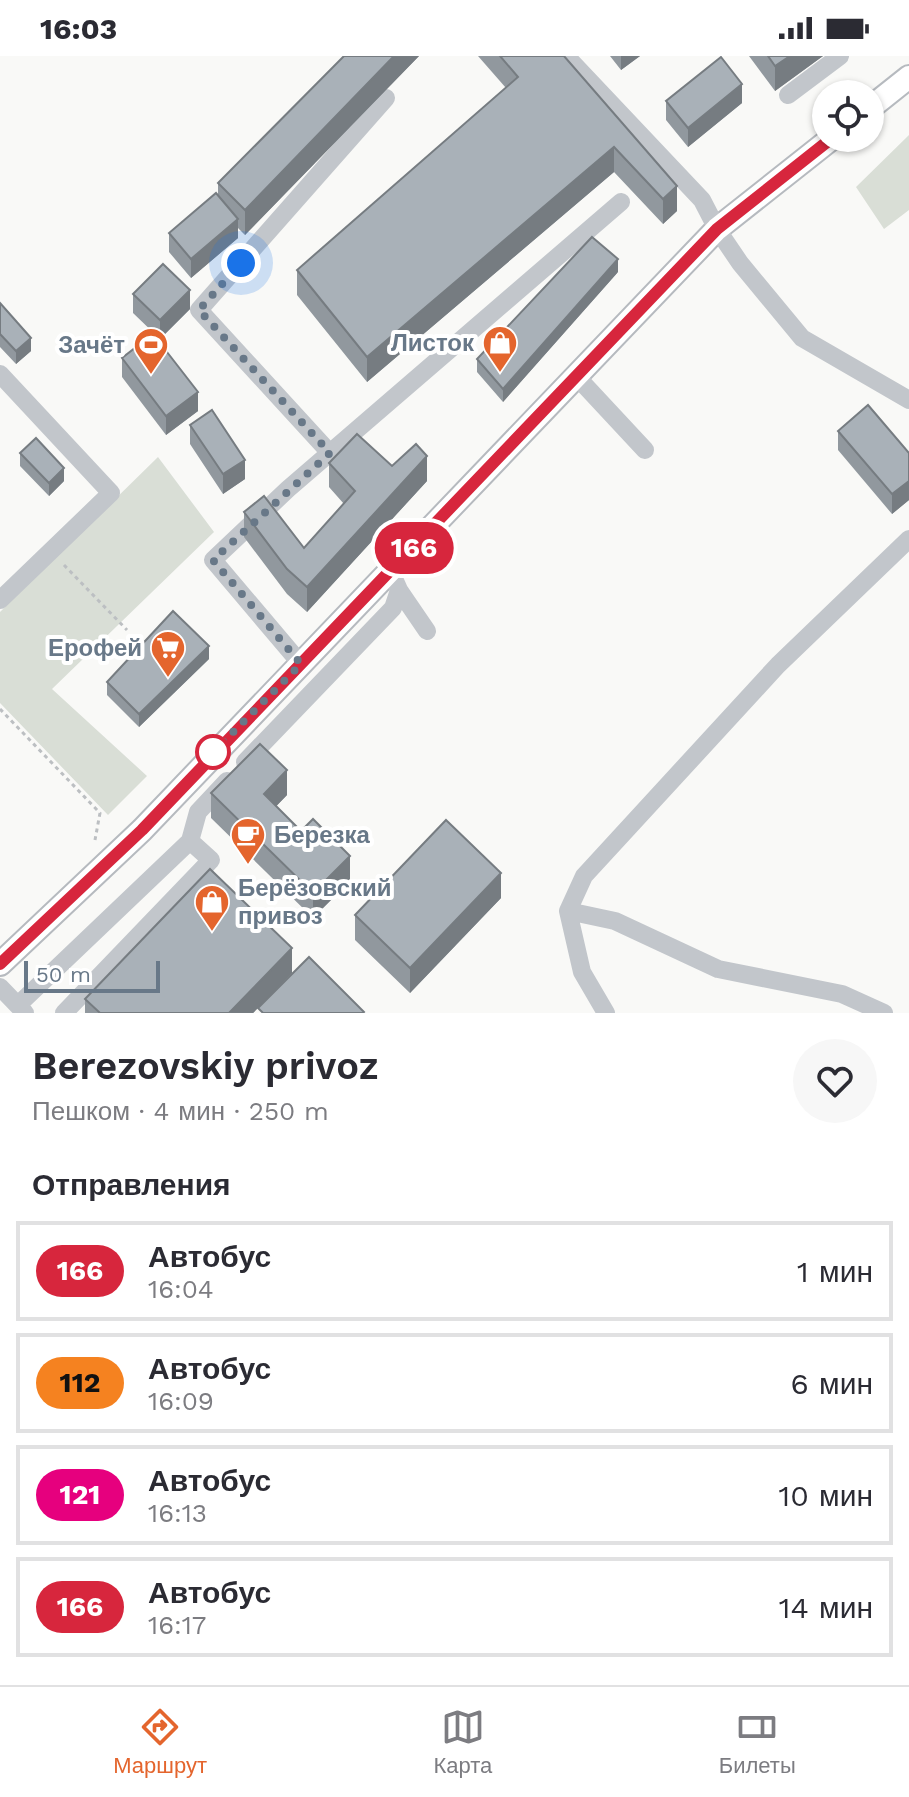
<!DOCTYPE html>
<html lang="ru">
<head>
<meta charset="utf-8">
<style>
	:root { --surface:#fff; --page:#f7f7f7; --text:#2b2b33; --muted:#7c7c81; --line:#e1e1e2; --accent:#e4652d }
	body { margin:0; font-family:"Work Sans",sans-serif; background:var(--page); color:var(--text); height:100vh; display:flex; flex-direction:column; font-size:30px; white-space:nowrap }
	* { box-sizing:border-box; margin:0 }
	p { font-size:26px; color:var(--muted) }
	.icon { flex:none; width:44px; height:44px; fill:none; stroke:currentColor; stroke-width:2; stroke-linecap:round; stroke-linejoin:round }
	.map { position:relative; height:957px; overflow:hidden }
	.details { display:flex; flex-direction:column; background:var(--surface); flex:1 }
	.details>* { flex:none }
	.badge { padding:0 16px; border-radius:26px; font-size:28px; line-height:52px }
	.controls { position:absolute; left:812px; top:24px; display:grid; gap:16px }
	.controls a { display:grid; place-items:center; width:72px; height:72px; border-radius:50%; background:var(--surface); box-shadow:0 2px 6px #0004; font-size:40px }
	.scale { position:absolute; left:24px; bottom:20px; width:136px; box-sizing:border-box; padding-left:8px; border:4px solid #687888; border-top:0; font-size:22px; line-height:28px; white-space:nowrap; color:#687888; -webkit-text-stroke:6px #fff; paint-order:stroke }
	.you { position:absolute; width:40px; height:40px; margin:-20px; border:6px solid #fff; border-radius:50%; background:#1a73e8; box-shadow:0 0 0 12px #1a73e833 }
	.map>.badge { position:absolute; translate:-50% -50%; box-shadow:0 0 0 4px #fff }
	h2 { padding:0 32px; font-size:30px; line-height:72px }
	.round { display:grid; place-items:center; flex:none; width:84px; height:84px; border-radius:42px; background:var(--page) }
	.headline { display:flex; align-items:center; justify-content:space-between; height:136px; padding:0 32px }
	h1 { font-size:38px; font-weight:600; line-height:60px }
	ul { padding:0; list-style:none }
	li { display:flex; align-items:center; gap:24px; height:100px; margin:0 16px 12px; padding:0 16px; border:4px solid var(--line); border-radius:0px }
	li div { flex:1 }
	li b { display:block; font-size:30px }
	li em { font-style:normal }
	li .badge { min-width:88px; font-weight:700; text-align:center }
	.status { display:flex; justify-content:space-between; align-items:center; height:56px; padding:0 40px; background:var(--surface); direction:ltr }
	.status svg { height:22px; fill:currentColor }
	.tabs { display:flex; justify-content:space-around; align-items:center; height:112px; border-top:2px solid var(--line); background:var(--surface); font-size:22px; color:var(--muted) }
	.tabs a { display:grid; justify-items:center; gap:4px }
	.tabs .current { color:var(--accent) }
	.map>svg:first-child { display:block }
	.green { fill:#d9ded6 }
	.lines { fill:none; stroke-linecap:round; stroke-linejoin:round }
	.major-casing { stroke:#b6babf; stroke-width:26 }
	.path { stroke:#bcbfc2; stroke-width:3; stroke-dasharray:4 4; stroke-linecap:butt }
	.minor { stroke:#c2c6cb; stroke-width:18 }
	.major { stroke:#fff; stroke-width:22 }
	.wall { fill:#91989e }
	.shaded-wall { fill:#767c81 }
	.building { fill:#a9b1b8; stroke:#767c81; stroke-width:2 }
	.line-casing { stroke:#fff; stroke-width:18 }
	.line { stroke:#d7263d; stroke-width:12 }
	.walk { stroke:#687888; stroke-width:8; stroke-dasharray:0 14.4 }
	.stop-dot { fill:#fff; stroke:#d7263d; stroke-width:4 }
	.labels { text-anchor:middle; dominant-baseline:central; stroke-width:8; stroke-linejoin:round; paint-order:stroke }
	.poi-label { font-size:24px; font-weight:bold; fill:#687888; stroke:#fff; text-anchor:end }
</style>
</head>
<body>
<div class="status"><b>16:03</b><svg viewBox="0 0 49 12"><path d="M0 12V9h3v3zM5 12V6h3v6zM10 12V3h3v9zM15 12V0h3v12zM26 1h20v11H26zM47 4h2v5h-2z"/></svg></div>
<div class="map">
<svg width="909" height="957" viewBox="0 0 909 957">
	<rect width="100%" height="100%" fill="#f9f9f7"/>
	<path class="green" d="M909 79V154L884 173 856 131Z
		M158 401 214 476 52 633 147 720 108 759 0 647V556Z"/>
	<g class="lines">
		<defs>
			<path id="major" d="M870 52 909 21
				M0 908 142 774 717 173 832 82"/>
		</defs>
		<use href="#major" class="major-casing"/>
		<path class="path" d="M64 509 127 574
			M0 653 100 757 95 784"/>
		<path class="minor" d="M566 0 702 144 717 173 740 207 802 282 909 344
			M788 39 840 0
			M0 318 111 437 0 544
			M577 321 645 394
			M330 397 199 254 386 42
			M399 534 427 575
			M301 608 213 504 288 433 621 146
			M245 706 393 552 399 534 391 516
			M568 855 615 865 718 913 842 938 884 957
			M0 931 25 957
			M18 949 190 785
			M64 957 211 804 190 785 198 756 227 725
			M606 957 582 916 568 855 584 820 778 609 909 483"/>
		<use href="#major" class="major"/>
	</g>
	<path class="wall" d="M344 0H419L245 179 238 172V182L191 222 169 196V177L218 139V127Z
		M478 0H564L677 155 663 168 614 116 367 326 297 239V214L506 32Z
		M610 0H640L621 14Z
		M749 0H823L775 35Z
		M666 45 742 47 688 91 666 64Z
		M618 216 503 346 477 316V303Z
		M133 238 190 253 160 283 133 257Z
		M0 247 31 295 16 308 0 291Z
		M122 302 198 355 166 379 122 321Z
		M190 369 245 423 223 438 190 388Z
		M838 375 909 397V444L892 458 838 394Z
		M20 397 64 425 49 440 20 410Z
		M329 407 392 410 427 425 307 556 287 538 244 481V456L304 492 344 448 329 431Z
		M209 603 139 671 107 639V626Z
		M211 737 287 739 276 750 350 825 313 862 211 762Z
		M501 842 410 937 355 884V859Z
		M292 917 253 957H85V943Z"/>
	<path class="shaded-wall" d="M394 0H419L245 179V154Z
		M621 0H640L621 14Z
		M790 0H823L775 35V10Z
		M742 28V47L688 91V72Z
		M614 91V116L367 326V301Z
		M677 130V155L663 168V143Z
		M238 163V182L191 222V203Z
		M618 203V216L503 346V333Z
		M190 234V253L160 283V264Z
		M31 282V295L16 308V295Z
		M198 336V355L166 379V360Z
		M427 400V425L307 556V531Z
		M245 404V423L223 438V418Z
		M64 412V425L49 440V427Z
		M909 425V444L892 458V438Z
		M209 590V603L139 671V658Z
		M287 714V739L264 763V738Z
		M350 800V825L313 862V837Z
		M501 817V842L410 937V912Z
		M292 892V917L253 957H229Z"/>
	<path class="building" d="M344 0H394L245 154 218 127Z
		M500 0H564L677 130 663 143 614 91 367 301 297 214 518 21Z
		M768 0H790L775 10Z
		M721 1 742 28 688 72 666 45Z
		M216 137 238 163 191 203 169 177Z
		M592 181 618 203 503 333 477 303Z
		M163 208 190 234 160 264 133 238Z
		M0 247 31 282 16 295 0 278Z
		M153 278 198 336 166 360 122 302Z
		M868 349 909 397V425L892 438 838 375Z
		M212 354 245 404 223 418 190 369Z
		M357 378 392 410 416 388 427 400 307 531 287 513 244 456 264 440 304 492 355 435 329 407Z
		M36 382 64 412 49 427 20 397Z
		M173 555 209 590 139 658 107 626Z
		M260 688 287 714 264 738 301 775 313 763 350 800 313 837 211 737Z
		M446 764 501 817 410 912 355 859Z
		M210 813 292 892 229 957H100L85 943Z
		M309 901 364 956 363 957H263L258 952Z"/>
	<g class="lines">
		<defs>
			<path id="line" d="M0 908 142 774 717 173 832 82"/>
		</defs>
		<use href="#line" class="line-casing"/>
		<use href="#line" class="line"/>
		<path class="walk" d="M213 696 301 608 213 504 330 397 199 254 241 207"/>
	</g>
	<defs>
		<symbol id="shop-pin" viewBox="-11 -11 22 30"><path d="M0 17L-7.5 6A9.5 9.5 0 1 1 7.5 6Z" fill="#e4652d" stroke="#fff"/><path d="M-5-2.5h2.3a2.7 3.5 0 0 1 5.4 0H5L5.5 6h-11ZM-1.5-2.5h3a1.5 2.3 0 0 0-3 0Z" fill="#fff"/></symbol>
		<symbol id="stadium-pin" viewBox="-11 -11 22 30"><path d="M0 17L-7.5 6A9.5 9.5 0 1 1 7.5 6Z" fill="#e4652d" stroke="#fff"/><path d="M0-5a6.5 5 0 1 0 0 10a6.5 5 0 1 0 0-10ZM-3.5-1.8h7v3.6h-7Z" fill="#fff"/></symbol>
		<symbol id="supermarket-pin" viewBox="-11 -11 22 30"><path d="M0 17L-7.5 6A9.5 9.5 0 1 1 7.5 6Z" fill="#e4652d" stroke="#fff"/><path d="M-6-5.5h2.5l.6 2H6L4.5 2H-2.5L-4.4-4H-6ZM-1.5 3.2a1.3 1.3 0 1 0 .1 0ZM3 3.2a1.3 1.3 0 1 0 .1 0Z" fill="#fff"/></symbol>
		<symbol id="cafe-pin" viewBox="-11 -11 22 30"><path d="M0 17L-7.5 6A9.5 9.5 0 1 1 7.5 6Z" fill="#e4652d" stroke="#fff"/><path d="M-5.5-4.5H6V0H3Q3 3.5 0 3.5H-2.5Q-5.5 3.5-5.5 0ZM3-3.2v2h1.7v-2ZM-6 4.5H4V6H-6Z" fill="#fff"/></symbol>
	</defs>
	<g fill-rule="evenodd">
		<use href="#shop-pin" x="480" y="267" width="40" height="54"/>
		<use href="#stadium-pin" x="131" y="269" width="40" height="54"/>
		<use href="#supermarket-pin" x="148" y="572" width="40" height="54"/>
		<use href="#cafe-pin" x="228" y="759" width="40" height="54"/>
		<use href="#shop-pin" x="192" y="826" width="40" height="54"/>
	</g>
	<circle class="stop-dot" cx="213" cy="696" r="16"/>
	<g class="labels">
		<g class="poi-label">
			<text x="474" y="287">Листок</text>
			<text x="125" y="289">Зачёт</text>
			<text x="142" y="592">Ерофей</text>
			<text x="274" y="779" text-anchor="start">Березка</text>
			<text x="238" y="832" text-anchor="start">Берёзовский<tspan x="238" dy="28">привоз</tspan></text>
		</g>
	</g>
</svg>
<div class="controls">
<a><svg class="icon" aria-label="locate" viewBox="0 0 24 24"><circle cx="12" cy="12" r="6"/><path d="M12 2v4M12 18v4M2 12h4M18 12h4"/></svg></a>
</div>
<div class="scale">50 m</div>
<div class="you" style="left:241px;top:207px"></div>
<b class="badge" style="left:414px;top:492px;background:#d7263d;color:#fff">166</b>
</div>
<section class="details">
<div class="headline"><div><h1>Berezovskiy privoz</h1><p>Пешком · 4 мин · 250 m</p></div><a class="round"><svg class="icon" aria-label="heart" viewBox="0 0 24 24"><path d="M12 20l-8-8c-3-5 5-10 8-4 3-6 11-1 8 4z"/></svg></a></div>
<h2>Отправления</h2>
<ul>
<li><span class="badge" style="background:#d7263d;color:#fff">166</span><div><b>Автобус</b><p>16:04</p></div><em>1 мин</em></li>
<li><span class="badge" style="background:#f58220;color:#111">112</span><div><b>Автобус</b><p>16:09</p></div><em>6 мин</em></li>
<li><span class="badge" style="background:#e6007e;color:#fff">121</span><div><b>Автобус</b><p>16:13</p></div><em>10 мин</em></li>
<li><span class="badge" style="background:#d7263d;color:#fff">166</span><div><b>Автобус</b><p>16:17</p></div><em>14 мин</em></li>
</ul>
</section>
<nav class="tabs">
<a class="current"><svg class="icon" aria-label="directions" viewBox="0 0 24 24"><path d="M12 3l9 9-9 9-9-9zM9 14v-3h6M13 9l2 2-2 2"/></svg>Маршрут</a>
<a><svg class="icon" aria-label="map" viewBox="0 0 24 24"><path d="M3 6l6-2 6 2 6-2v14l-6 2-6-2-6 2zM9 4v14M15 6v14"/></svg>Карта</a>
<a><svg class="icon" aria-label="tickets" viewBox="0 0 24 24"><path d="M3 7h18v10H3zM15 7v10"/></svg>Билеты</a>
</nav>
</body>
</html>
